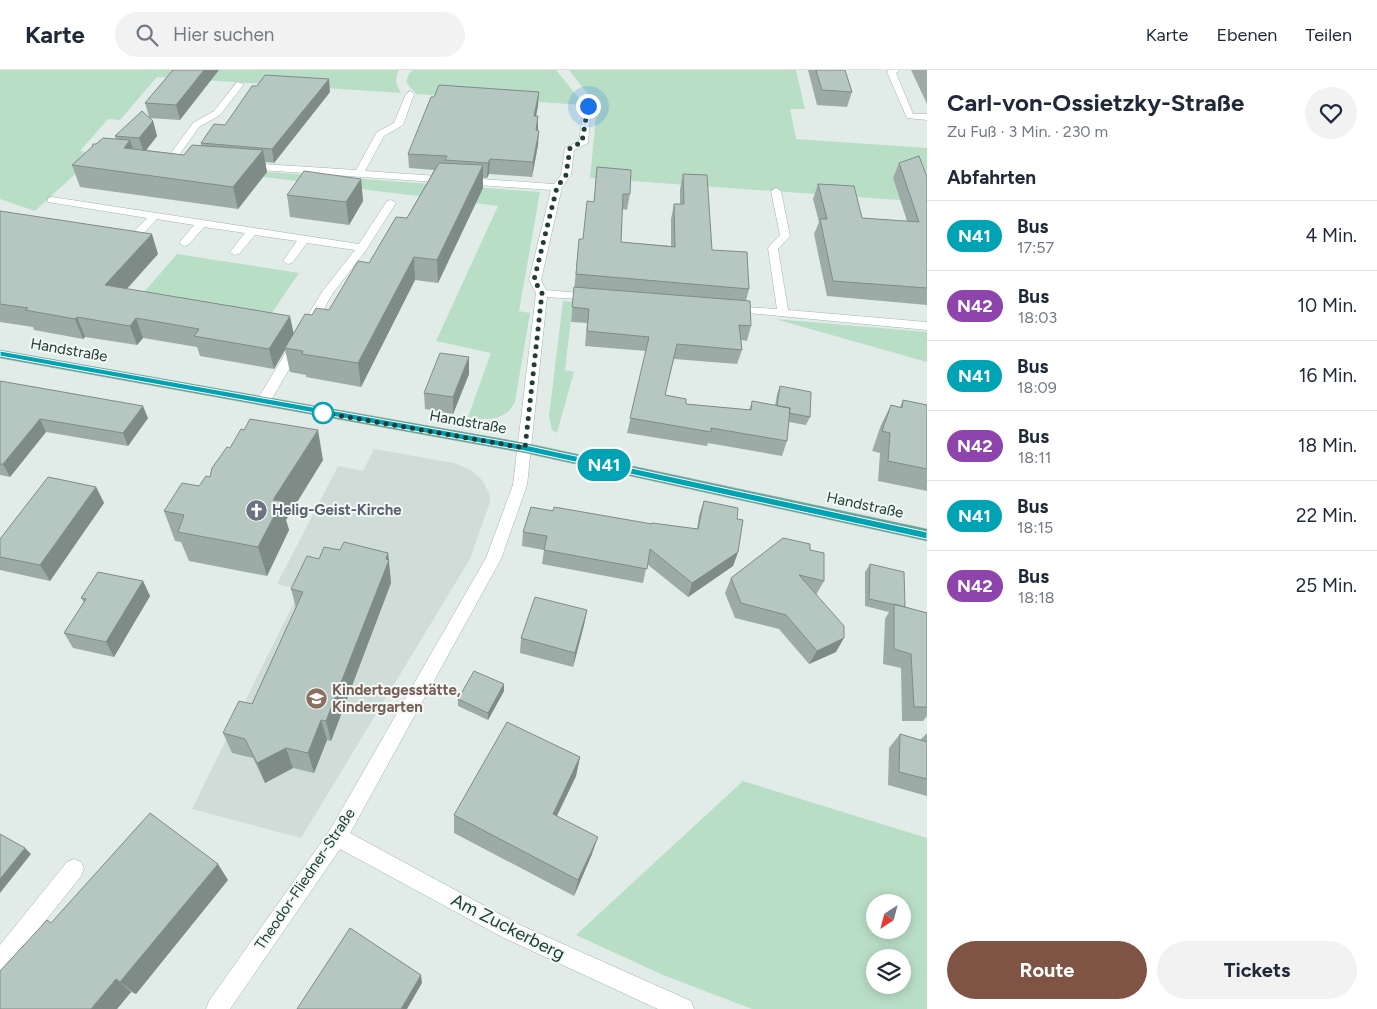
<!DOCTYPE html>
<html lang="de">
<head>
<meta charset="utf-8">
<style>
	:root { --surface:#fff; --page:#f2f2f3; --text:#1f2937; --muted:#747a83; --line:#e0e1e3; --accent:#805444 }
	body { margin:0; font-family:Figtree,sans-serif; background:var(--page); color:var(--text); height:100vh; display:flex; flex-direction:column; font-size:19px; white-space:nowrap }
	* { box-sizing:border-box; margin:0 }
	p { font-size:16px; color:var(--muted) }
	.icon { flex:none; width:28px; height:28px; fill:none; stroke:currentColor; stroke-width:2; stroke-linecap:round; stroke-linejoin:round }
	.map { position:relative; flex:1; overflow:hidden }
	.side { display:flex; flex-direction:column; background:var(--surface); width:450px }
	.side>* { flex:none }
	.badge { padding:0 10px; border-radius:16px; font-size:18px; line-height:32px }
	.needle { width:32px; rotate:216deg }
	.controls { position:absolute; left:866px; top:824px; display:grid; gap:10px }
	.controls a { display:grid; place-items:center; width:45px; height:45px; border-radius:50%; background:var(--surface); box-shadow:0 2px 12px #0003; font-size:25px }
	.you { position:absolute; width:25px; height:25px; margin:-12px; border:4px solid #fff; border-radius:50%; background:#1a73e8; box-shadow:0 0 0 8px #1a73e833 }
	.map>.badge { position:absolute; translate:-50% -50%; box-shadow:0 0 0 2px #fff }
	h2 { padding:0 20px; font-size:19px; line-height:45px }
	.round { display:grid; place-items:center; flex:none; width:52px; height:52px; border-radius:26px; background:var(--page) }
	.overview { display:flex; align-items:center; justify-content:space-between; height:85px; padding:0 20px }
	h1 { font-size:24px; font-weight:700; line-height:38px }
	.action { display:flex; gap:10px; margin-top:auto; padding:10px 20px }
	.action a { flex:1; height:58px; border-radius:30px; background:var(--accent); color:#fff; font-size:20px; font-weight:700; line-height:58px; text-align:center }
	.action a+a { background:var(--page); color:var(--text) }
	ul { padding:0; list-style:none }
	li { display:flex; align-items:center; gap:15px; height:70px; padding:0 20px; border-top:1px solid var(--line) }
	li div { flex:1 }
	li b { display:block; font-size:19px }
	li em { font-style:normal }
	li .badge { min-width:55px; font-weight:700; text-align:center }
	header { display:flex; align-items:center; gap:30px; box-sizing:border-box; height:70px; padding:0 25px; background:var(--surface); border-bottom:1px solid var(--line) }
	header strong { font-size:24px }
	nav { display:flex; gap:28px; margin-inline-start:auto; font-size:18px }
	.search { width:350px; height:45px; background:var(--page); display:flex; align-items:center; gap:12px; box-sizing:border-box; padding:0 18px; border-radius:28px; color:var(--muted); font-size:19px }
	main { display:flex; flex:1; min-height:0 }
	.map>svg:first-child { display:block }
	.built { fill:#cfdcd7 }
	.green { fill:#b9dec6; fill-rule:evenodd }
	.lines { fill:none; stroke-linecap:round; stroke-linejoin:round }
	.service-casing { stroke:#a4b4b0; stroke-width:1 }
	.minor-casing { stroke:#a4b4b0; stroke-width:1 }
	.primary-casing { stroke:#c1c9c7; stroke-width:1 }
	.service { fill:#fff; fill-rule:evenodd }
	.minor { fill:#fff; fill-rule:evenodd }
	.primary { fill:#64a398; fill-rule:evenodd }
	.wall { fill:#9daba6 }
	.shaded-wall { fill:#7f8b87 }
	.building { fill:#b6c7c1; stroke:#7f8b87 }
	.line { fill:#00a3b4; stroke:#fff }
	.walk { stroke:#213d38; stroke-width:5; stroke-dasharray:0 9 }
	.stop-dot { fill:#fff; stroke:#00a3b4; stroke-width:2.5 }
	.labels { text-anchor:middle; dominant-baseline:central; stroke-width:4; stroke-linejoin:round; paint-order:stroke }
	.street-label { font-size:15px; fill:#213d38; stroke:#f1f8f5 }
	.worship-label { font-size:15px; font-weight:bold; fill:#5b616d; stroke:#f1f8f5; text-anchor:start }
	.education-label { font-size:15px; font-weight:bold; fill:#785e54; stroke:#f1f8f5; text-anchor:start }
	.near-street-label { font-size:18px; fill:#213d38; stroke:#f1f8f5 }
</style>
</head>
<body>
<header>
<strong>Karte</strong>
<div class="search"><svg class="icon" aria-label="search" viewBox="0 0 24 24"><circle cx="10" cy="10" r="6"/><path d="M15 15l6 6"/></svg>Hier suchen</div>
<nav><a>Karte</a><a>Ebenen</a><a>Teilen</a></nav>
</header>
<main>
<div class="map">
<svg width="927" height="939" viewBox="0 0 927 939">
	<rect width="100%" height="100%" fill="#e1ece8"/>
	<path class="built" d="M374 379 454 393 471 400 483 411 490 425V432L470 489 301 768 192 739 300 520 277 514 338 396 363 401Z"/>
	<path class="green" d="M0 0H399C394 10 396 14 401 23L157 7 120 50 108 49 80 81 97 84 35 141 0 129Z
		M413 0H556L582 32V35L416 24 406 12 409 4Z
		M569 0H796L805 39H790L796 69 927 78V132L590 108 597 36Z
		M159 94 540 122 519 241 530 243 515 332C505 352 487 350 468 347L491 283 436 271 498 136Z
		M177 184 299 203 267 250 138 229Z
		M563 231 573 232 565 300 574 302 557 363 552 360 549 346Z
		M775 249 927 262V292Z
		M743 711 927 768V939H752L663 905 576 865ZM875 832H902V860H875ZM875 888H902V915H875Z"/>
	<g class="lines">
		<defs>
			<path id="service" d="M52 127 359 174 387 131 391 130 396 133 366 180 333 223 270 332 263 336 256 332 322 222 355 180 307 173 292 193 288 194 283 191 297 171 255 165 239 184 235 185 230 182 245 163 204 157 188 175 184 176 179 173 194 155 157 149 139 168 135 169 130 166 147 148 48 132V128Z
				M74 789 81 792 84 799 81 806 7 899 0 903V875L67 792Z"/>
			<path id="minor" d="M889 0H900L896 3 913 44H927V50L907 48 887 2Z
				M237 12 244 14 220 45 199 57 174 92H168L166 90 193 53 214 41Z
				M410 21 414 24 403 55 384 66 365 101 554 114 561 105 565 78 579 71 584 37 591 35 588 73 574 80 571 105 562 117 541 210 546 220 593 224 599 227 593 230 547 227 527 415 501 489 350 763 518 854 691 931 694 939H658L504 868 340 779 230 939H206L209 931 330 760 486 488 513 415 536 223 529 210 551 120 247 99 242 96 247 93 356 100 377 62 394 53 406 24Z
				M776 118 781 121 790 166 778 179 788 240 927 252V260L727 241 725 239 731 236 777 239 768 178 780 165 771 121Z"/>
			<path id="primary" d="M0 280 525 373 927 459V471L525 383 0 288Z"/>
		</defs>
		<use href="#service" class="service-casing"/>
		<use href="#minor" class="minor-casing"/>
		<use href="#primary" class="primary-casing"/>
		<use href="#service" class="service"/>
		<use href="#minor" class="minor"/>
		<use href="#primary" class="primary"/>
	</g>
	<path class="wall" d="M173 0 180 50 149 48 153 51 157 66 146 80 184 85 201 75V73L225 55 330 22 274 93 265 92 267 102 238 139 80 117 72 95 96 74 116 69 115 66 149 47 145 33Z
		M808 0H845L852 22 847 37 817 35Z
		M911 0H927V34Z
		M538 36 536 46H538V75L532 107 489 104 487 108H483V118L438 213 415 210 361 317 306 307V305L290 302 285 280 274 299 200 286 197 277 143 268 137 275 85 267 83 269 34 260 33 257 0 252V141L158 184 127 219 294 264 312 245 329 240 407 148 434 100 409 98 408 84Z
		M899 93 927 107V235L827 226 814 164 819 152 813 129 818 114 862 148 907 151 893 108Z
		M597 97 630 124 627 140 622 139 621 172 671 176V149L674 134H680V119L683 104 712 180 749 219 746 231 751 256 747 271 741 270 742 280 737 294 674 289 665 325 686 334 749 340 752 331 775 336 777 324 780 316 810 347 806 355 789 352 787 371 782 386 708 373 707 376 627 363 646 281 585 276 587 253 571 252 579 169H583L594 132Z
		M361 109 363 131 349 155 290 147 287 125Z
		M469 287V304L453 344 425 339 424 323Z
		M0 311 148 348 128 376 46 362 10 407 0 405Z
		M903 330 927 335V421L878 411 880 383 872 381 881 355 891 335 900 337Z
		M323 390 286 450 289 460 267 506 189 491 181 472 175 471 164 441 199 416Z
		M96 417 104 433 50 511 0 500V469Z
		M704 431 737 449 738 482 733 496 688 527 647 494 643 513 542 494 544 480 522 476 523 462 553 441 651 454 697 459 699 445Z
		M340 480 388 483 391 513 331 671 327 670 314 703 293 698 265 713 253 688 232 683 223 663 252 634 296 538 291 519 319 489Z
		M810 480 824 511 816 525 836 582 809 594 779 559 735 548 725 523 731 508Z
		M870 494 905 537 927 543V646L923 651H902L901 598 883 594 885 549 889 542 865 536V502Z
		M143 511 150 526 114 587 73 578 64 563 84 533 81 528Z
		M587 540 584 555 573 597 520 583 521 568Z
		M504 614V621L488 650 458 636V629Z
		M927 663V726L888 715 889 678 900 664 920 670Z
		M580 687 576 706 557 746 592 784 574 826 454 763V745Z
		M228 810 136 924 131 922 117 939 51 853Z"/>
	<path class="shaded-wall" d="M204 0H219L180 50 176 35Z
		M329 9 330 22 274 93 272 79Z
		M539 22 538 36 533 60 534 46Z
		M538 46V61L536 60Z
		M153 51 157 66 144 83 139 68Z
		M539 61 538 75 532 107 533 92Z
		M130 70 137 92 124 78Z
		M263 80 267 102 238 139 233 117Z
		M490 89 489 104 487 108 488 93Z
		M483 95V118L438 213 437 190Z
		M361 109 363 131 349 155 346 132Z
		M152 164 158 184 112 235 105 215Z
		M414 187 415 210 361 317 358 293Z
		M290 246 294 265 285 278V280L274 299 269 279Z
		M77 247 85 267 83 269 75 249Z
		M136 248 143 268 137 275 130 256Z
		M469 287V304L453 344V327Z
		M143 336 148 348 128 376 123 363Z
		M40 349 46 362 10 407 3 394Z
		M318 360 323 390 286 450 289 460 267 506 258 477 273 430Z
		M96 417 104 433 50 511 40 495Z
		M738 482 733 496 688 527 692 513Z
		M388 483 391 513 331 671 326 651Z
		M143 511 150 526 114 587 106 572Z
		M587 540 584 555 573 597 575 583Z
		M844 568 836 582 809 594 817 581Z
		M504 614V621L488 650V643Z
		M321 650 327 670 314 703 308 683Z
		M286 678 293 698 265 713 257 693Z
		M580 687 576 706 549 762 553 744Z
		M598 767 592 784 574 826 578 810Z
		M25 778 31 784 0 823V809Z
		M218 794 228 810 136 924 120 912Z
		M421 905 422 913 407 939H401Z
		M116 909 131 922 117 939H91Z"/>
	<path class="building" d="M173 0H204L176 35 145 33Z
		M816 0H845L852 22 822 20Z
		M265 5 329 9 272 79 201 73 214 54 225 55 252 16H257Z
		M439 15 539 22 534 46H538L536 60 539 61 533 92 490 89 488 93 445 90 447 86 408 84 431 27H434Z
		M142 41 153 51 139 68 115 66Z
		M103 68 130 70 124 78 184 85 192 75 263 80 233 117 72 95 92 77 93 74H96Z
		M919 86 927 107V218L833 211 820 149H827L818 114 854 116 862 148 919 152 899 93Z
		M439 93 483 95 437 190 414 187 358 293 302 284 303 281 285 278 305 244 312 245 316 238 329 240 358 191 369 193 396 147 407 148Z
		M597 97 631 100 630 124H623L621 172 675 177 674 134H684L683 104 707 105 712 180 747 182 749 219 576 204 579 169H583L587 131 594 132Z
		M304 101 361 109 346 132 287 125Z
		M0 141 152 164 105 215 290 246 269 279 194 266 199 259 136 248 130 256 77 247 75 249 25 240 28 238 0 234Z
		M574 217 750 231 751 256 739 255 742 280 677 274 665 325 686 329V334L751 340 752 331 790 338 787 371 711 358V362L630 348 649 267 587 261 589 239 572 237Z
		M440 283 469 287 453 327 424 323Z
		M0 311 143 336 123 363 40 349 3 394H0Z
		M780 316 811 322 810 347 789 343 790 338 777 336Z
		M903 330 927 335V399L888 391 890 363 882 361 891 335 902 338Z
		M250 349 318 360 273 430 282 431 258 477 178 462 184 445 164 441 182 413 199 416 206 406 210 407 212 398 227 377 230 378 241 359 244 360Z
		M48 407 96 417 40 495 0 487V469Z
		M704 431 738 438 737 449 743 450 738 482 692 513 650 479 647 499 544 480 547 466 523 462 531 437 553 441 554 437 652 454V453L698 459Z
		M783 468 810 474V480L824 483V511L799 505 844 556V568L817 581 786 545 741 533 731 508Z
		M344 472 388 483 386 489 389 490 326 651 321 650 308 683 286 678 257 693 245 669 223 663 239 631 252 634 303 522 291 519 307 486 319 489 324 477 340 480Z
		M870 494 904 502 905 537 869 529Z
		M98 502 143 511 106 572 64 563 86 529 81 528Z
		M535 527 587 540 575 583 521 568Z
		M894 534 927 543V637H914L911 584 894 579Z
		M474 601 504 614 488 643 458 629Z
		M507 652 580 687 553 744 598 767 578 810 454 745Z
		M900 664 927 672V709L899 702Z
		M150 743 218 794 120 912 116 909 91 939H0V901L47 850 51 853Z
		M0 764 25 778 0 809Z
		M350 858 421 905 401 939H297Z"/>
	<path class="line" d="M0 281 525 375 927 462V469L525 381 0 286Z"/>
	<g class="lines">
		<path class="walk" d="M323 343 319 342 525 378 542 223 534 210 557 117 566 105 570 78 582 72 588 36"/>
	</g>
	<defs>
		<symbol id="church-disc" viewBox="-11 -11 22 22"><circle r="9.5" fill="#6b7280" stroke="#f1f8f5"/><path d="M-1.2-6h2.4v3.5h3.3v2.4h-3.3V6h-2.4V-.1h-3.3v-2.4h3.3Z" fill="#fff"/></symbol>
		<symbol id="school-disc" viewBox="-11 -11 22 22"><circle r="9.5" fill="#8d6e63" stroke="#f1f8f5"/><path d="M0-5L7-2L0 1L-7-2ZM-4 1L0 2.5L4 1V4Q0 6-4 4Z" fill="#fff"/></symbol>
	</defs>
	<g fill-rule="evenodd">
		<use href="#church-disc" x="244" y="428" width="25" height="25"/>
		<use href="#school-disc" x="304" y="616" width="25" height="25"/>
	</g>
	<circle class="stop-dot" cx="323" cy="343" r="10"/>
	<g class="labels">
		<g class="street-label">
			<text transform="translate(69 280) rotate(10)">Handstraße</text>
			<text transform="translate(468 352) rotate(10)">Handstraße</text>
			<text transform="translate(865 435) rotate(12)">Handstraße</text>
			<text transform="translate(305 809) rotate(-56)">Theodor-Fliedner-Straße</text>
		</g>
		<g class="worship-label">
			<text x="272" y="440">Helig-Geist-Kirche</text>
		</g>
		<g class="education-label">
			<text x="332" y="620">Kindertagesstätte,<tspan x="332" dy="17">Kindergarten</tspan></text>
		</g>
		<g class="near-street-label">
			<text transform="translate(508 857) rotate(27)">Am Zuckerberg</text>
		</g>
	</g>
</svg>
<div class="controls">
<a><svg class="needle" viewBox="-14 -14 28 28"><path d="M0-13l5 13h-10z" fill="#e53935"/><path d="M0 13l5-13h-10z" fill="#747a83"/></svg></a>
<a><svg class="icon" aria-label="layers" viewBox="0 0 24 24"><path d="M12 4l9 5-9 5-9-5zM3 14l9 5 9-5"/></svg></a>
</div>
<div class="you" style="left:588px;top:36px"></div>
<b class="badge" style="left:604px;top:395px;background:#00a3b4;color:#fff">N41</b>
</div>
<section class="side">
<div class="overview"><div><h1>Carl-von-Ossietzky-Straße</h1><p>Zu Fuß · 3 Min. · 230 m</p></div><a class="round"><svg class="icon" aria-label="heart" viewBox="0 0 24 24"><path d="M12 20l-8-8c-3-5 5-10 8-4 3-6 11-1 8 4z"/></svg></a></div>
<h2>Abfahrten</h2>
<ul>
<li><span class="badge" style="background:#00a3b4;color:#fff">N41</span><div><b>Bus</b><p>17:57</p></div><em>4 Min.</em></li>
<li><span class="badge" style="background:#8e44ad;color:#fff">N42</span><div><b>Bus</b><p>18:03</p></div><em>10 Min.</em></li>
<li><span class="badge" style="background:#00a3b4;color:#fff">N41</span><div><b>Bus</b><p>18:09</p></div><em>16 Min.</em></li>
<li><span class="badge" style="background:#8e44ad;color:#fff">N42</span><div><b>Bus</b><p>18:11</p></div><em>18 Min.</em></li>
<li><span class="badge" style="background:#00a3b4;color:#fff">N41</span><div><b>Bus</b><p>18:15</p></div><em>22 Min.</em></li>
<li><span class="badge" style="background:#8e44ad;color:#fff">N42</span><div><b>Bus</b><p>18:18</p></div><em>25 Min.</em></li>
</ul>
<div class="action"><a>Route</a><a>Tickets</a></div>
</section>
</main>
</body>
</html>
